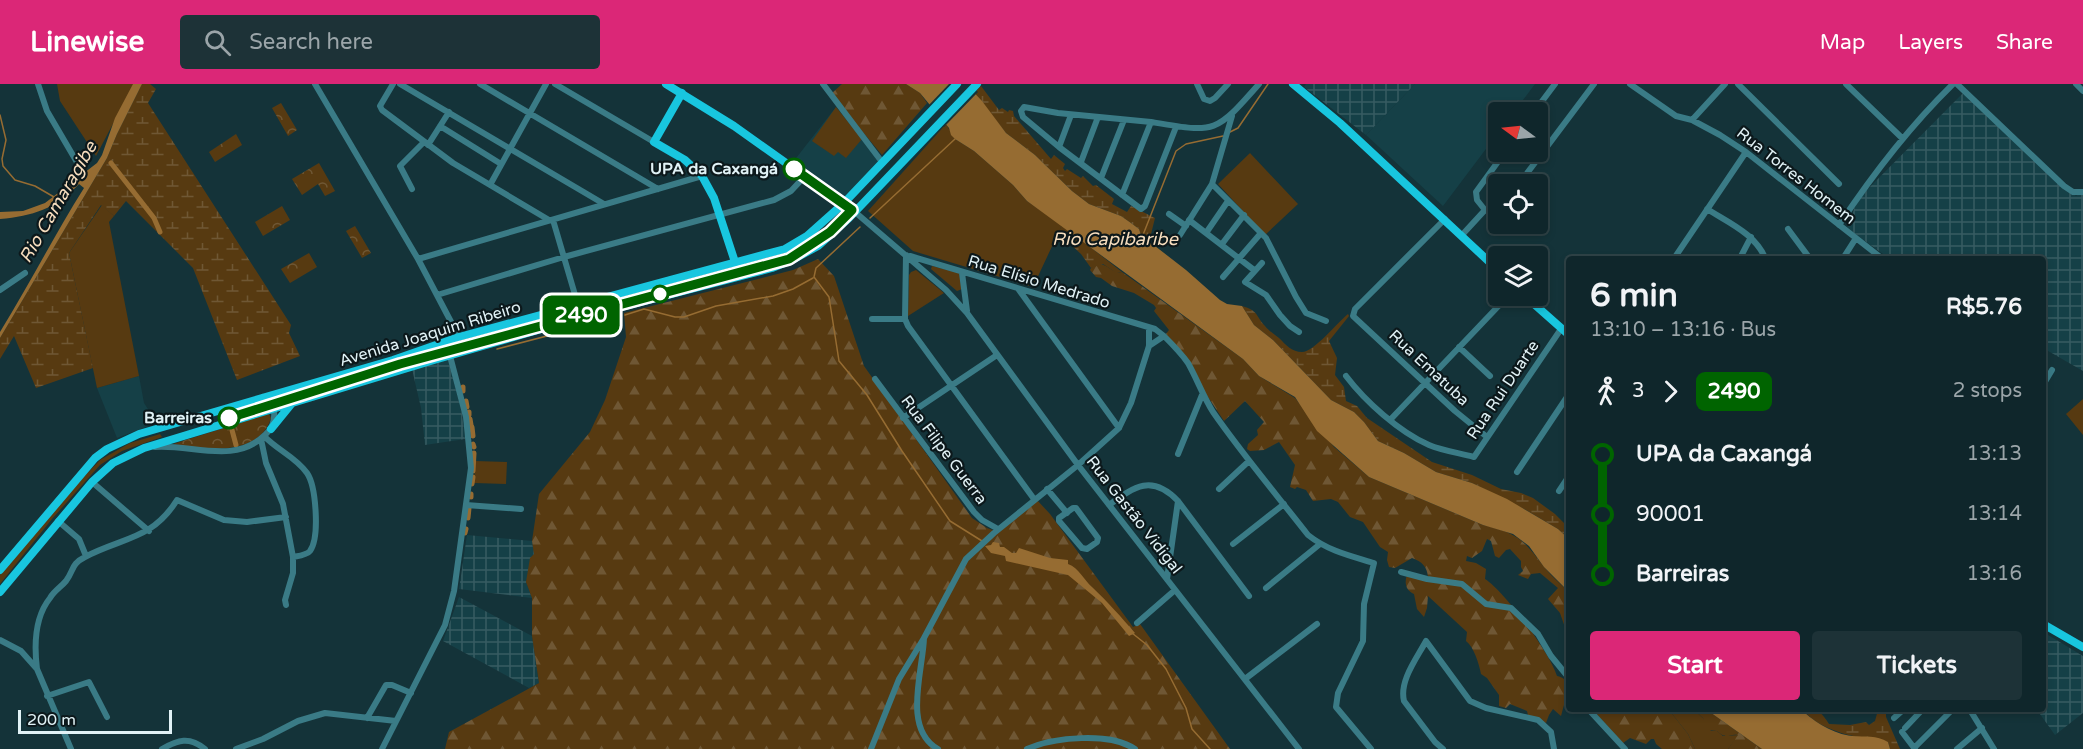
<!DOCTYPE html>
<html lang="en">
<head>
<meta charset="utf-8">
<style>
	:root { --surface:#0f262b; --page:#1d3237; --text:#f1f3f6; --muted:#9ba5a9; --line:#2f4347; --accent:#db2777 }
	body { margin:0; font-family:"Varela Round",sans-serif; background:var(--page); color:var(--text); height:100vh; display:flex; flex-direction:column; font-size:22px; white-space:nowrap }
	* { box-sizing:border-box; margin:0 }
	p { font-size:20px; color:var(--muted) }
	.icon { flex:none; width:33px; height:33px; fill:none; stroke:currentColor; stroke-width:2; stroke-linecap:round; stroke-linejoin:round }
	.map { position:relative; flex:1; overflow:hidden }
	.sheet { position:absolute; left:1566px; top:172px; width:480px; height:456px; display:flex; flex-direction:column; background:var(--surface); border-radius:6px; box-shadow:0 3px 9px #0003,0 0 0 2px var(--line) }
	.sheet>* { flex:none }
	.badge { padding:0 12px; border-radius:9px; font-size:21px; line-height:39px }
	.needle { width:39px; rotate:285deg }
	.controls { position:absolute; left:1488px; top:18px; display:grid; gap:12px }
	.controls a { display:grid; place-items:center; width:60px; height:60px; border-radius:6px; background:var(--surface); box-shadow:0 3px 9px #0003,0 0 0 2px var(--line); font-size:30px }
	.scale { position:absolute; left:18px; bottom:15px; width:154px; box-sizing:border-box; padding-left:6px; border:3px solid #e1f2f6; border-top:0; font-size:16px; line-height:21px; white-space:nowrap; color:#e1f2f6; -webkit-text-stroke:4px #0c181b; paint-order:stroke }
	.map>.badge { position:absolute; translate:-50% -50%; box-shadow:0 0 0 3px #fff }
	.legs { display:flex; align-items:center; gap:9px; height:66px; padding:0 24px; font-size:20px }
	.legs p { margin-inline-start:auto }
	.summary { display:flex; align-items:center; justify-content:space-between; height:102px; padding:0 24px }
	h1 { font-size:33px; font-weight:800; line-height:45px }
	.primary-button { display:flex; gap:12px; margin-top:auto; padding:12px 24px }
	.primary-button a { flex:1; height:69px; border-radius:6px; background:var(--accent); color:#fff; font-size:24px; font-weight:800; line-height:69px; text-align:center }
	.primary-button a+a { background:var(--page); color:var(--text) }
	ul { padding:0 24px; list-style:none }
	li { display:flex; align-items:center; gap:21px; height:60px; font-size:22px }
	li i { display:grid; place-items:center; width:9px; height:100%; margin:0 8px; background:currentColor }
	li i::after { content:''; width:15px; height:15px; margin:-8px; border:4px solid; border-radius:50%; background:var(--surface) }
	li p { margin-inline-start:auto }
	li:first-child i { background:linear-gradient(#0000 50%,currentColor 0) }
	li:last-child i { background:linear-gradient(currentColor 50%,#0000 0) }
	header { display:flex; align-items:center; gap:36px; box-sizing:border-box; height:84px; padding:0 30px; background:var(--accent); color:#fff }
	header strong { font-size:28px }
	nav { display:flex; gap:33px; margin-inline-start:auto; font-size:21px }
	.search { width:420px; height:54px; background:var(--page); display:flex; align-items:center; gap:15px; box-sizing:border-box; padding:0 21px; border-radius:6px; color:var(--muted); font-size:22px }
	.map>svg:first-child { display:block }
	.built { fill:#154047 }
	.industrial { fill:url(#industrial-grid) }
	.green { fill:#573a11 }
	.forest { fill:url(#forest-firs) }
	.wetland { fill:url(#wetland-marsh) }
	.park { fill:url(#park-crowns) }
	.water { fill:#966c32 }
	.pier { fill:#143339 }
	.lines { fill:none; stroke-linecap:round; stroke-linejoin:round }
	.stream { stroke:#966c32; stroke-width:1.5 }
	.canal { stroke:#966c32; stroke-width:5 }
	.minor { stroke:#3a7b86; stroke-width:6 }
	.major { stroke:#18c6df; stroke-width:8 }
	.line-1-casing { stroke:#fff; stroke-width:14 }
	.line-1 { stroke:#006400; stroke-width:9 }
	.stop-1-dot { fill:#fff; stroke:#006400; stroke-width:3 }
	.labels { text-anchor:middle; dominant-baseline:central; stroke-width:4.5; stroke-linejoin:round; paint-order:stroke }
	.stop-label { font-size:16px; font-weight:bold; fill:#e1f2f6; stroke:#0c181b; text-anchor:end }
	.street-label { font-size:16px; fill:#e1f2f6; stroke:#0c181b }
	.water-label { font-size:18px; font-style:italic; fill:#f6ddbe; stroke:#0c181b }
</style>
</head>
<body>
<header>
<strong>Linewise</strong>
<div class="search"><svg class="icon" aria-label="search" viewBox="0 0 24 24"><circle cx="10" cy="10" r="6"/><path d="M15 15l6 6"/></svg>Search here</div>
<nav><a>Map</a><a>Layers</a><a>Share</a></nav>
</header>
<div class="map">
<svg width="2083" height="665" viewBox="0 0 2083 665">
	<defs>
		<pattern id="industrial-grid" width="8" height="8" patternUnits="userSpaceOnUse" patternTransform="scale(1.5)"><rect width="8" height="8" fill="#154047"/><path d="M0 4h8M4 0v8" fill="none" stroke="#375c62"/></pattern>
		<pattern id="forest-firs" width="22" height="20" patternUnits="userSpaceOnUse" patternTransform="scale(1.5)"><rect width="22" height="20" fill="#573a11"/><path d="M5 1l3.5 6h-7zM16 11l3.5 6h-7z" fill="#6f5734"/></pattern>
		<pattern id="wetland-marsh" width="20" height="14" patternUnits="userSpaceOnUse" patternTransform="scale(1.5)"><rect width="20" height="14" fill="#573a11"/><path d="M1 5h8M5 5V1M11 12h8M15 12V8" fill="none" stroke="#6f5734"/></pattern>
		<pattern id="park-crowns" width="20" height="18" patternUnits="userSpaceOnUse" patternTransform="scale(1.5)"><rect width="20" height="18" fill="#573a11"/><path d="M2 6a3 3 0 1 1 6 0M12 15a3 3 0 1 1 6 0" fill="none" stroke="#6f5734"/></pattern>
	</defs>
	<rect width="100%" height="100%" fill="#143339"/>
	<path class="built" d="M1415 0H1535L1514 28H1498V49L1443 122 1366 51Z
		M836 23 879 78 844 115 793 78Z
		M139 292 144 319 157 339 117 354 97 304Z"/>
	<path class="industrial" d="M1306 0H1415L1366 51 1304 3Z
		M1966 6 2076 112 2083 106V287L2043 264V176L1890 175 1847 144 1858 115Z
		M448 275 462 330 465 355 425 361 421 324 412 285Z
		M467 451 532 457 534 470 526 498 532 514 459 505Z
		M459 513 532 552 539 599 529 604 443 557Z
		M2043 548 2083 572V629L2055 651 2037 626H2043Z"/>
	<path class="green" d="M57 0H134L96 72 60 17Z
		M836 23 862 55 846 74 838 68 834 72 812 57Z
		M946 40 955 55 974 67 1013 101 1027 117 1062 141 1033 203 913 167 868 127Z
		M1250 69 1298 120 1265 151 1218 100Z
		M102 121 114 132 109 138 139 292 97 304 69 169Z
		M916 186 944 209 908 232 909 191 911 188Z
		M2083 315V351L2066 330Z
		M160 350 162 353 122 367 100 381 52 435 0 500V491L58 420 100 376 130 359Z
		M475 377 507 378 506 400 474 399Z
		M1669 626H1694L1703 634 1711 647H1717L1723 652 1739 651 1728 665H1695L1688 650Z"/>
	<path class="forest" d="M842 0H906L920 9 927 19 882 71 831 10Z
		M818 175 834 192 864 282 972 434 987 444 998 448 1036 415 1050 430 1133 543 1140 540 1230 665H445L449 648 539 599 532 552V514L526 498 530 474 534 470 532 457 539 410 590 348 605 316 626 253 624 229 793 186Z
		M1098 180C1108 180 1113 190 1122 188L1243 275 1259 292 1295 314 1334 363 1369 393 1483 441C1520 450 1523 456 1545 484 1552 493 1561 500 1569 508V555L1560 529 1548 515 1558 504 1540 489 1531 490 1528 495 1518 491 1523 487 1521 483V477L1510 465 1506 466 1499 474 1495 472 1491 457 1487 455 1482 467 1472 474 1467 472 1466 477 1476 479 1486 485 1485 495C1505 508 1550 569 1557 592 1569 595 1569 602 1569 613L1565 617 1561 632 1553 625 1549 631 1546 639 1528 631 1527 627 1510 620 1506 624 1499 622V611L1487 594 1481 590C1479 580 1474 563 1466 557L1467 548 1428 512 1427 524 1424 533 1417 525 1414 510C1406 507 1404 499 1407 491L1428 493C1427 482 1422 478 1412 474L1395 484 1389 483 1387 476 1388 468 1380 463 1363 438 1350 433 1338 418 1331 415 1313 417 1306 406 1297 403 1295 405 1290 403 1295 381 1279 358 1264 366 1250 367 1247 365 1248 360 1258 351 1257 346 1264 338 1245 317 1224 337 1166 250 1169 246 1154 227 1156 224 1154 221 1134 209 1112 202 1101 194 1096 193 1090 186 1091 184Z
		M1593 626H1669L1688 650 1695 665H1662L1656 660 1654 655H1651L1646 660 1630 654 1623 659Z
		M1694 626H1707L1762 665H1728L1738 651C1728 649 1728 657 1717 647L1707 646 1703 634Z"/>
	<path class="wetland" d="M142 0H150L156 5 148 19 291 241 289 249 300 272 237 296 193 184 126 117 114 132 101 121 69 169 93 284 36 304 14 252 0 275V254L107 74 117 50Z
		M981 2 999 26 1002 24 1008 28 1009 26 1013 27 1014 32 1051 75 1054 71 1065 80 1063 84 1065 87 1067 85 1081 94 1083 92 1093 102 1096 101 1114 115 1112 120 1127 128 1131 122 1155 134 1149 158 1142 154 1139 145 1131 139 1121 132 1089 120 1072 107 1035 71 1006 49 974 9Z
		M1062 141 1122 188H1115L1103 180 1091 184 1081 170 1058 149Z
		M1242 222C1259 227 1255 231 1265 242 1269 247 1274 250 1279 254 1286 261 1292 268 1302 268 1314 268 1338 238 1348 230L1349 232 1329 257 1337 274 1335 291 1344 303 1346 317 1357 322 1367 334 1432 378 1472 391 1501 405 1521 409 1533 414 1555 430 1569 444V455L1558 445 1526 426 1472 399 1436 388 1404 369 1378 357 1364 338 1354 328 1331 316 1273 256 1254 241Z
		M1803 626C1818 625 1820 626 1829 640L1850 641 1866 638 1869 641 1875 637 1878 626H1886V633L1900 665H1890L1888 658C1858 653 1824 650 1803 626Z"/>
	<path class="park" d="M281 19 297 46 288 52 272 24Z
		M236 50 242 61 215 78 209 68Z
		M319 79 335 107 325 112 318 100 302 111 292 95Z
		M282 122 290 136 263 152 255 138Z
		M355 142 371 169 362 174 346 147Z
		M309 169 317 183 290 199 281 185Z
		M932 182 959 189 962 205 957 207 931 185Z
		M269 330 271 334C259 373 204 366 173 360Z"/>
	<path class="water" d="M133 0H142L117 50 107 74 0 254V248C29 201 55 150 84 104L79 100C55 125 33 132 0 135V128L23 127 45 119 97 79 102 71 115 34Z
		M906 0H966L982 17 1006 49 1035 71 1072 107 1089 120 1121 132 1131 139 1139 145 1142 154 1155 162 1186 186 1220 216 1227 220 1242 222 1254 241 1273 256 1331 316 1354 328 1364 338 1378 357 1404 369 1436 388 1472 399 1507 415 1558 445 1569 455V508L1544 483 1529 462 1513 450 1483 441 1369 393 1317 347 1295 313 1259 292 1243 275 1027 117 1013 101 974 67 955 55 951 51 949 44 920 9Z
		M993 458 999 459 1000 463H1004L1012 469H1016L1019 464 1050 474 1068 476V480C1079 484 1084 496 1092 503 1108 518 1121 533 1135 549L1129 552 1102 519 1068 491 1006 477 1005 472 991 469 985 462 991 461Z
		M1707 626H1802C1814 638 1834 650 1852 652 1866 653 1876 651 1888 658L1890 665H1762Z"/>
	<path class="pier" d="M949 0H970L978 8 944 43 927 23Z"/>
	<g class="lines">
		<path class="stream" d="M0 31 6 56 2 75 3 82 15 96 35 102 54 113
			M1230 48 1238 44 1268 0
			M870 134 955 55
			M860 143 816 184 814 193 829 213 839 277 867 311 902 367 950 437 982 457
			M1141 156 1176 67 1186 60 1223 52
			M625 231 644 225 675 233H684L716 222 773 212 793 205 813 194
			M497 265 616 234
			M1132 549 1147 561 1166 585 1186 624 1192 645 1210 665"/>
		<path class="canal" d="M111 79 154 134 160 148
			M463 303V307
			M466 317 467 323
			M469 328V331
			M470 335 471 341
			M472 343 473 352
			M232 346 236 361
			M473 360 474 363
			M473 387 474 369
			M472 400 473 393
			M471 413V410
			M468 434 469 424
			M465 449 466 445"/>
		<path class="minor" d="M38 0 47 27 78 80
			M315 0 418 175 459 253
			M393 0 380 22 382 26 453 79 549 136
			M400 0 604 120
			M480 0 658 105
			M555 0 654 58
			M823 0 882 78
			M1197 0 1204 15 1210 17 1215 14 1228 0
			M1630 0 1676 32 1692 36 1720 51 1746 68 1884 176
			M1738 0 1839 100
			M1846 0 1902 54
			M1957 0 2064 102 2073 108H2083
			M2076 0 2083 7
			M1534 28 1555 0
			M1692 36 1725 0
			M440 42 501 80
			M1176 43 1145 122 1141 125 1059 63 1023 33 1021 27 1024 23 1058 29 1151 38C1216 49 1215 50 1259 0
			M428 61 449 28
			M1059 63 1071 31
			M1081 78 1098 33
			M1101 94 1124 36
			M1212 100 1266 154 1296 213 1306 229 1326 237
			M1519 100 1594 0
			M490 101 546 0
			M412 105 400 82 424 58
			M1122 111 1151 38
			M1707 125C1729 139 1756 150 1766 176
			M1485 126 1477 116 1476 108 1505 68
			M1485 126 1493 129 1498 127
			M855 128 946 206 967 229 1078 381 1299 665
			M1169 130 1186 142
			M1445 135 1355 225 1353 232 1455 327 1487 353
			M553 136 578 221
			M1189 136 1254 186
			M1839 141C1873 90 1909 43 1953 0
			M1788 145 1811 176
			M1206 149 1228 117
			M1180 151 1212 100 1232 32
			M1462 151 1485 126
			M1222 160 1244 131
			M906 171 905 235 908 242 1034 415
			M910 172 1155 245 1164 252
			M418 175 702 92
			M1673 176 1746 68
			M1739 176 1751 153
			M1842 176 1856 154
			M1262 179 1245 198 1266 211 1280 231 1290 242 1299 248
			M962 189 967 227
			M1223 193 1261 149
			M0 206 25 189
			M1019 206 1119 344
			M437 211 564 173 774 116 791 107 805 92
			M872 235H905
			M1149 262 1164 252C1172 260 1181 269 1188 279 1197 295 1203 312 1213 328 1243 371 1276 410 1308 451 1328 467 1351 472 1374 479L1364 520 1363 557 1338 609 1336 623 1371 665
			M1459 263 1490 292
			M1346 292C1365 317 1399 348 1429 361 1443 367 1460 369 1474 373L1561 245
			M875 295 974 428 982 436 998 445
			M2043 301 2052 286
			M903 334 997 271
			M1390 336 1508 212
			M264 352C277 366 296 373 307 389 316 402 320 453 310 467 307 471 298 472 293 473
			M261 355 266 379 283 420 293 473V489L285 516 286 521
			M155 363C192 360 234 381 265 351 274 343 276 333 273 321L263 313
			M1178 370 1202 311
			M1517 388 1569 310
			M92 398 149 447
			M1047 405 1067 429
			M1219 405 1249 377
			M1559 407 1569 392
			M466 421 521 425
			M1109 421C1135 402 1152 390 1178 417L1249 512
			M1073 424H1076L1098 454 1097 458 1087 465 1082 464 1059 437V434Z
			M58 437 79 455 86 472
			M1233 460 1284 420
			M1401 488 1427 495 1462 500 1486 520 1511 524 1538 550 1551 572 1569 594
			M1167 495 1178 417
			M1266 504 1320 460
			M1137 539 1175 506
			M924 554 966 475 994 449 1078 381 1119 344 1131 319 1149 262V244
			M0 556 21 567 37 585 71 665
			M37 585C34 561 34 534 50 514 54 507 61 503 66 497 74 486 71 480 85 473 123 453 152 456 177 416L224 436 247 438 286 433
			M1245 595 1317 540
			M47 612 89 598 107 633
			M1589 626 1625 665
			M1970 626 1994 665
			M367 634 386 601H392L411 609
			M1894 634 1903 626
			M1905 644 1922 626
			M1902 648 1915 665
			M1914 664 1952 626
			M162 665C178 656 189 652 205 665
			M236 665 263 655 298 637 325 629 396 637
			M382 665 445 541 454 507 471 384 466 333 450 272
			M871 665 899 595 924 554C923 587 902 645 938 665
			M1027 665C1054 653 1110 648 1135 665
			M1443 665 1435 658 1404 617C1399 597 1417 574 1426 557L1470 617 1486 624 1538 636 1551 648 1554 665
			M1957 665 1982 644"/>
		<path class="major" d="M666 0 734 42 855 128
			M1293 0 1340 39 1498 186
			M682 9 654 58 685 76 702 92 714 114 735 178 748 190
			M1525 212 1569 251
			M271 345 293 318
			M0 486 95 374 107 365 139 350 393 276 459 253 785 165 807 152 844 119 957 0
			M0 508 92 398 113 379 144 364 434 276 583 233 772 184 794 175 818 162 849 134 977 0
			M2043 540 2083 563"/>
	</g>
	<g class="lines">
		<defs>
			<path id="line-1" d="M229 334 400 280 789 175 830 148 852 126 794 85"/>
		</defs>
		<use href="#line-1" class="line-1-casing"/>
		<use href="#line-1" class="line-1"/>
	</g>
	<g class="stop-1-dot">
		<circle cx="794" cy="85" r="10"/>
		<circle cx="660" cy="210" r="8"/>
		<circle cx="229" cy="334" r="10"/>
	</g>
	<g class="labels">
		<g class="stop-label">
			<text x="778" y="85">UPA da Caxangá</text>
			<text x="212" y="334">Barreiras</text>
		</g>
		<g class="street-label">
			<text transform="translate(1796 92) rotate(38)">Rua Torres Homem</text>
			<text transform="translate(1039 198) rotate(17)">Rua Elísio Medrado</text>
			<text transform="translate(430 250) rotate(-17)">Avenida Joaquim Ribeiro</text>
			<text transform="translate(1429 284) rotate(43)">Rua Ematuba</text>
			<text transform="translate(1503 306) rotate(-56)">Rua Rui Duarte</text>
			<text transform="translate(944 366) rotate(53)">Rua Filipe Guerra</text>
			<text transform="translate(1134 431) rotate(52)">Rua Gastão Vidigal</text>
		</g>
		<g class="water-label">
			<text transform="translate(58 118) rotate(-60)">Rio Camaragibe</text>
			<text x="1115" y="155">Rio Capibaribe</text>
		</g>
	</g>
</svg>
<div class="controls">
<a><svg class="needle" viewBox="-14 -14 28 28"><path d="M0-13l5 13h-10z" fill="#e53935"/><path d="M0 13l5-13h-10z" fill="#9ba5a9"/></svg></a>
<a><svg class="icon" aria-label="locate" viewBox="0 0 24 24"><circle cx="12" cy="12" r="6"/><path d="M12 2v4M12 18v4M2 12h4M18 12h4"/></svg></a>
<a><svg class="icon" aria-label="layers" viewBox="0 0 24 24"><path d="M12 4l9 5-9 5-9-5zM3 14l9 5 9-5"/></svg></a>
</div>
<div class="scale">200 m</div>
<b class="badge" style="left:581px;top:231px;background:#006400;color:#fff">2490</b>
<section class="sheet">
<div class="summary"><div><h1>6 min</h1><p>13:10 – 13:16 · Bus</p></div><b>R$5.76</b></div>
<div class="legs"><svg class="icon" aria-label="walk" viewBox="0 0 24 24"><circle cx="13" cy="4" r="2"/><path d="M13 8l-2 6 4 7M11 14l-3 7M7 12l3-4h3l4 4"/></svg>3<svg class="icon" aria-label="forward" viewBox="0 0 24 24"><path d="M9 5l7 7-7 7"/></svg><b class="badge" style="background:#006400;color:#fff">2490</b><p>2 stops</p></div>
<ul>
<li><i style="color:#006400"></i><b>UPA da Caxangá</b><p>13:13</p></li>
<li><i style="color:#006400"></i><span>90001</span><p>13:14</p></li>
<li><i style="color:#006400"></i><b>Barreiras</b><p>13:16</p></li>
</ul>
<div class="primary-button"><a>Start</a><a>Tickets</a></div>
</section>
</div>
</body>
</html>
